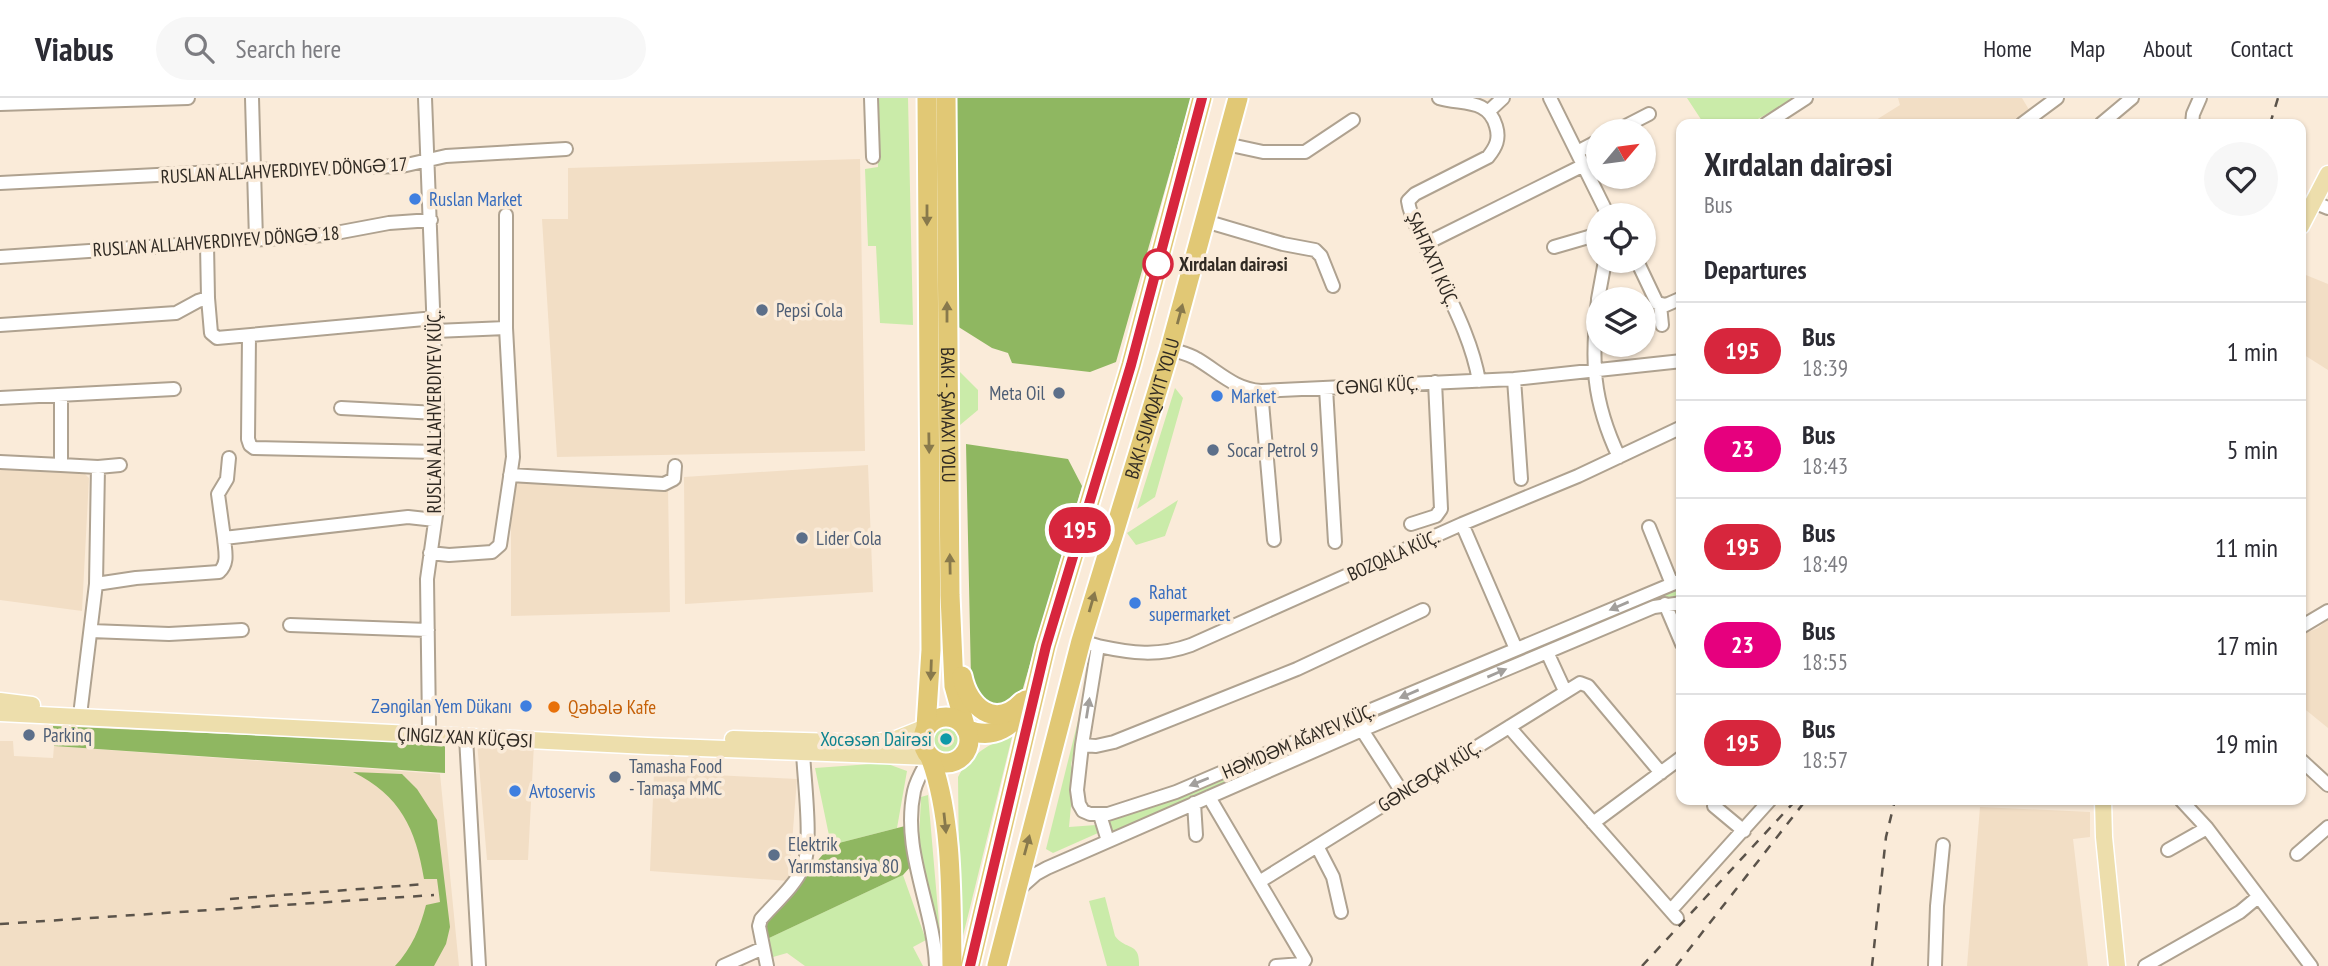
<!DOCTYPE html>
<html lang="en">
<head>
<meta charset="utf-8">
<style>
	:root { --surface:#fff; --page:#f7f7f7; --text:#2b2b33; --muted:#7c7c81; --line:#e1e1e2 }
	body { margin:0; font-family:"PT Sans Narrow",sans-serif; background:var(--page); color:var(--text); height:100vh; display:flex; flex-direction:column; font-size:26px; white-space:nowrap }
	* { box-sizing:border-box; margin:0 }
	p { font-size:23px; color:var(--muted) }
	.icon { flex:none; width:38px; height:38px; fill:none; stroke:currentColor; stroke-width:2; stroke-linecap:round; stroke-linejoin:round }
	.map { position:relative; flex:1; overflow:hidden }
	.side { position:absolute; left:1676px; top:21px; width:630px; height:686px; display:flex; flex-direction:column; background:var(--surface); border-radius:14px; box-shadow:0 2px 5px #0004 }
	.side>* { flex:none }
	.badge { padding:0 14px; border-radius:23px; font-size:24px; line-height:46px }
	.needle { width:46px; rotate:61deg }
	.fabs { position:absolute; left:1586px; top:21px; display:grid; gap:14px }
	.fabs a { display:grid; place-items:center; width:70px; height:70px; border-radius:50%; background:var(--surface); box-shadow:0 2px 5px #0004; font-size:35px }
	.map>.badge { position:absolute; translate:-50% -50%; box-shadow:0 0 0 4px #fff }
	h2 { padding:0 28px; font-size:26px; line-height:63px }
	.round { display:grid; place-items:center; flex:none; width:74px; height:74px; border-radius:37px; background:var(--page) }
	.headline { display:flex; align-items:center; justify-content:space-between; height:119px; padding:0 28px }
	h1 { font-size:33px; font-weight:700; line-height:52px }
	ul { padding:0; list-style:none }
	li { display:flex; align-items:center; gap:21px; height:98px; padding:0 28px; border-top:2px solid var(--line) }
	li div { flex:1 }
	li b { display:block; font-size:26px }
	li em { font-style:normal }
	li .badge { min-width:77px; font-weight:700; text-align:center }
	header { display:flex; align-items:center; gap:42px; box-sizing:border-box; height:98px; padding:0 35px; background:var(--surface); border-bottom:2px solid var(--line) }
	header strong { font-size:33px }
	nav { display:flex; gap:38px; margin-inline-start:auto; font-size:24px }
	.search { width:490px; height:63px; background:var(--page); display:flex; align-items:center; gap:18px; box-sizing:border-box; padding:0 24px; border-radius:38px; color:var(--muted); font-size:26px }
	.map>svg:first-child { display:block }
	.built { fill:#f2dec5 }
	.green { fill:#caeba9 }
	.forest { fill:#8fb761 }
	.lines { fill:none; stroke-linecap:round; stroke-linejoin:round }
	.minor-casing { stroke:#afa290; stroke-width:16 }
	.major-casing { stroke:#fff; stroke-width:19 }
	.highway-casing { stroke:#fff; stroke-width:23 }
	.minor { stroke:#fff; stroke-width:12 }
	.major { stroke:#eddeac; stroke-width:16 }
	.highway { stroke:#e1c875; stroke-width:19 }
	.rail { stroke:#5b534a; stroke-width:2.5; stroke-dasharray:9 9; stroke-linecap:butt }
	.oneway { fill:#88794c }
	.oneway2 { fill:#a29f9c }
	.line-casing { stroke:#fff; stroke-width:16 }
	.line { stroke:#d7263d; stroke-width:10 }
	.shop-dot { fill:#3f7fe0; stroke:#faebd9; stroke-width:2.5 }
	.stop-dot { fill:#fff; stroke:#d7263d; stroke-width:3.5 }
	.service-dot { fill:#5c6f8a; stroke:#faebd9; stroke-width:2.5 }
	.food-dot { fill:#e8710a; stroke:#faebd9; stroke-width:2.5 }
	.culture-dot { fill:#0f9aa8; stroke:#faebd9; stroke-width:2.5 }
	.labels { text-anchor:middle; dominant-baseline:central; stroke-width:7; stroke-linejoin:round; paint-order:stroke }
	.street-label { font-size:19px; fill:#302a23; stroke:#faebd9 }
	.shop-label { font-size:19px; fill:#366cbe; stroke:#faebd9; text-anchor:start }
	.stop-label { font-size:19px; font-weight:bold; fill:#302a23; stroke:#faebd9; text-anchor:start }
	.service-label { font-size:19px; fill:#4e5e75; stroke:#faebd9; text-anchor:start }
	.food-label { font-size:19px; fill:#c56008; stroke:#faebd9; text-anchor:start }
	.culture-label { font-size:19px; fill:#0d838f; stroke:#faebd9; text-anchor:end }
</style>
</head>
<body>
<header>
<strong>Viabus</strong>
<div class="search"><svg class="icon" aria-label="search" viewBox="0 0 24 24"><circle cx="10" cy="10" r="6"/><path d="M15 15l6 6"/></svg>Search here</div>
<nav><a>Home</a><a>Map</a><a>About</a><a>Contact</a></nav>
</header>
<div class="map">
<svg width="2328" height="868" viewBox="0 0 2328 868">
	<rect width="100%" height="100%" fill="#faebd9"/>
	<path class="built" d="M1898 0H2022L2031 15 2013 26H1879L1876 22 1900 7Z
		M860 61 865 353 557 359 542 121H568V70Z
		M2301 175 2328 186V272L2301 255Z
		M868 367 873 494 685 506 684 379Z
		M0 370 83 374 89 380 82 513 0 502Z
		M511 381 668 389 670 514 511 518Z
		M2328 521V630L2301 608V537L2318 530Z
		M0 643H13L14 658 53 660 54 648 440 676 459 868H0Z
		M477 644 534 646 528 762H487Z
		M654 674 797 681 789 783 650 773Z
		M1980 709 2090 714V739L2073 741 2088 868H1967Z"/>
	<path class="green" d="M876 0H908L913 227 880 225 876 148H868L865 71 878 69Z
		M1687 0H1795L1749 26H1704Z
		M960 274 978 292V312L960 327Z
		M1175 290 1183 300 1155 399 1137 411Z
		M1178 402 1165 438 1136 447 1127 435Z
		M1682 487V500H1671L1649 507 1108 735 1105 722Z
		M1089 579 1071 667 1074 676 1069 729 1096 727 1098 735 1053 755 1046 751Z
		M933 641a13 13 0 1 1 26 0a13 13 0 1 1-26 0Z
		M1012 639 960 850 958 679C967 660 992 642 1012 639Z
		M885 665 907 673 897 730 831 747 815 670Z
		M928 697 940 836 925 787 919 742 921 699Z
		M903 777 926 842 913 849 923 868H805L787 855 773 859 767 841Z
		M1105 799 1115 838C1126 853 1140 843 1139 868H1107L1089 803Z"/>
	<path class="forest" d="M952 0H1191L1116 264 1090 274 1012 265 1008 255 992 250 957 228Z
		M966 346 1068 361 1082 388 1021 597 1014 606 986 609 971 581Z
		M53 628 445 646V675L54 648Z
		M353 674 402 676 417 691 437 722 450 829 446 846 434 868H395C412 850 420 830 426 807L440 804 437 781H424C416 731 400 697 353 674Z
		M905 728 911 768 903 777 767 841 764 825 831 747Z"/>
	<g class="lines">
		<defs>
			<path id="minor" d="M252 0 256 142
				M425 0 437 315V410L427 481 429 627
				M871 0 873 59
				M1439 0C1462 7 1488 0 1496 28 1500 41 1496 49 1488 59L1415 96 1408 103C1410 119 1420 135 1426 149 1445 193 1471 236 1479 283
				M1550 0 1608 117
				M0 6 188 0
				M1489 13 1503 0
				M1766 26 1806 0
				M2022 26 2057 0
				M2101 26 2132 0
				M2192 26 2193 16 2200 0
				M1616 33 1649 16
				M1226 46 1263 54H1305L1353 22
				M1577 54 1598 43
				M0 85 255 72 402 68 446 58 566 51
				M2313 104 2328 110
				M1205 123 1283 146 1315 152 1321 158 1333 188
				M207 146 208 200
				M1425 146 1584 67
				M1554 149 1592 138 1598 139
				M0 159 325 137 389 125 431 122
				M1637 163 1657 205 1666 207 1682 200
				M1598 201 1605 163
				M1598 202C1591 263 1592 302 1619 359
				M1660 207 1662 227
				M0 227 176 215 198 203 208 200 211 235 217 240 435 220
				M435 233 506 230
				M249 238 248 341 250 347 254 350 437 354
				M1170 251C1179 254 1189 256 1197 261 1219 274 1234 291 1261 293L1514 281 1682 263
				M1514 281 1521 381
				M1326 290 1335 444
				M1261 293 1274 442
				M61 297V367L98 369 96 486
				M0 300 174 291
				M341 310 437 315
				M0 364 61 367
				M98 369 120 367
				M510 377 664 386 674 381 675 368
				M1411 426 1436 418 1441 411 1435 284
				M1462 426 1516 551
				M1649 429 1672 486
				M224 440 218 396 227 381 229 360
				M430 455 449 457 492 454 500 447 513 359 506 230V117
				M1665 506 1682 546
				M290 527 428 532
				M2301 529 2328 513
				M91 533 169 536 242 532
				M1081 543 1098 548 1082 647 1077 692 1079 706 1083 713 1090 716H1108L1176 694 1218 676 1682 482
				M1098 548C1131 555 1158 559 1191 547L1462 426 1578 378 1682 329
				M1547 554 1565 593
				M81 609 96 486 136 480 219 474C229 465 225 453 224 440L408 419 435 422
				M1509 629 1677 820
				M1362 632 1402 694
				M466 639 479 868
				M1082 647 1096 648 1114 644 1297 571 1423 512
				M930 659C924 670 917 680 914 693 901 753 934 809 936 868
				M2301 662 2328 687
				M1209 699 1259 784 1580 585 1588 588 1661 675
				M2181 702 2207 730 2311 868
				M1194 705 1196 737
				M1714 708 1744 733
				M1100 717 1108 743
				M1593 725 1682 659
				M1317 748 1333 779 1341 814
				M2168 752 2207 730
				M2297 756 2328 729
				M1259 784 1305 862 1302 866 1276 868
				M1019 791 1036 776 1047 770 1362 632 1654 509 1682 505
				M1671 812 1770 702
				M723 868 763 850
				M767 868 759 828 761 821C775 805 795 788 803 769 813 747 804 681 803 654
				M1935 868 1937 808 1943 747
				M2145 868 2240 814 2258 799"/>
			<path id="major" d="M2301 128 2328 76
				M0 603 32 607
				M0 615 648 648 930 659
				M733 641 871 645 896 641 926 629
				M2103 702 2104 739 2117 868"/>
			<g id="highway">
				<path id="s1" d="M946 0 950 497 954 588 966 631C993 643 1016 629 1026 602"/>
				<path d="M962 578C968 609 995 632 1022 604"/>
				<circle cx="946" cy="642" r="23"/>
				<path d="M926 629 931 552 927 0"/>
				<path d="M930 659C953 719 951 803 952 868"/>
				<path d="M970 868 1046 548 1131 267 1202 0"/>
				<path id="s2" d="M997 868 1081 543 1170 251 1238 0"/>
			</g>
		</defs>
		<use href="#minor" class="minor-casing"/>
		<use href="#major" class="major-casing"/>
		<use href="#highway" class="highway-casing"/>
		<use href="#minor" class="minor"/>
		<use href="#major" class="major"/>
		<use href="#highway" class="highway"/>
		<path class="rail" d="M2270 26 2278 0
			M230 801 425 786
			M0 826 434 797
			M1642 868 1796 702
			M1676 868 1806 702
			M1872 868 1886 739 1895 702"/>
	</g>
	<defs><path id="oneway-solid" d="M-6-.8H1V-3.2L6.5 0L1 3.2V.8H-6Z" transform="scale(1.75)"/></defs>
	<g class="oneway">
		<use href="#oneway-solid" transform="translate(927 117) rotate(90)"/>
		<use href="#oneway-solid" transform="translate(947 214) rotate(-90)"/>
		<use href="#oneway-solid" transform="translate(1180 216) rotate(-75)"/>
		<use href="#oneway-solid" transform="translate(929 345) rotate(89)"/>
		<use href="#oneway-solid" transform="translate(950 466) rotate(-91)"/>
		<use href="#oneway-solid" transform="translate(1092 504) rotate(-74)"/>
		<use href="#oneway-solid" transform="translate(931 572) rotate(92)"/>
		<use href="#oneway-solid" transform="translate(945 725) rotate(84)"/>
		<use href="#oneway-solid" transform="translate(1027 747) rotate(-75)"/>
	</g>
	<g class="oneway2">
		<use href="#oneway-solid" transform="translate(1619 508) rotate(157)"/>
		<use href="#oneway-solid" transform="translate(1497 575) rotate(-23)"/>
		<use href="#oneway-solid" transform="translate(1409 596) rotate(157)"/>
		<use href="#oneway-solid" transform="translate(1088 610) rotate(-81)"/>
		<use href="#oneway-solid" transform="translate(1199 684) rotate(158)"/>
	</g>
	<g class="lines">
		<defs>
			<path id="line" d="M970 868 1046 548 1131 267 1202 0"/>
		</defs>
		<use href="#line" class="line-casing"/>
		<use href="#line" class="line"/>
	</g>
	<g class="shop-dot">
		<circle cx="415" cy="101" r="7"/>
		<circle cx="1217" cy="298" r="7"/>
		<circle cx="1135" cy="505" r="7"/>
		<circle cx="526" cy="608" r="7"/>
		<circle cx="515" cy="693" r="7"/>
	</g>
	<circle class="stop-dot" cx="1158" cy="166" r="14"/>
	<g class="service-dot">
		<circle cx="762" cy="212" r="7"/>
		<circle cx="1059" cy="295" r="7"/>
		<circle cx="1213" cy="352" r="7"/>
		<circle cx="802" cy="440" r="7"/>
		<circle cx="29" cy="637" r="7"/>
		<circle cx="615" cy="679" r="7"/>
		<circle cx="774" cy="757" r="7"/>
	</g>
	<circle class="food-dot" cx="554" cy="609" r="7"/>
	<circle class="culture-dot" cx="946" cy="641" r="7"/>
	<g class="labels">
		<g class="street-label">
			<text transform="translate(284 72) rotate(-3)">RUSLAN ALLAHVERDIYEV DÖNGƏ 17</text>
			<text transform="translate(216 143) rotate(-4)">RUSLAN ALLAHVERDIYEV DÖNGƏ 18</text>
			<text transform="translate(1433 161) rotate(66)">ŞAHTAXTI KÜÇ.</text>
			<text transform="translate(1377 287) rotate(-3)">CƏNGI KÜÇ.</text>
			<text stroke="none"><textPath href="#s2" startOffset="579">BAKI-SUMQAYIT YOLU</textPath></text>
			<text transform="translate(434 314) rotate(-90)">RUSLAN ALLAHVERDIYEV KÜÇ.</text>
			<text stroke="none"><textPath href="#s1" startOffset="317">BAKI - ŞAMAXI YOLU</textPath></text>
			<text transform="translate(1393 457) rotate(-24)">BOZQALA KÜÇ.</text>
			<text transform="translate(465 639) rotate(3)">ÇINGIZ XAN KÜÇƏSI</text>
			<text transform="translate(1298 643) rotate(-23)">HƏMDƏM AĞAYEV KÜÇ.</text>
			<text transform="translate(1429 678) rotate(-32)">GƏNCƏÇAY KÜÇ.</text>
		</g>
		<g class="shop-label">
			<text x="429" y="101">Ruslan Market</text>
			<text x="1231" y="298">Market</text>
			<text x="1149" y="494">Rahat<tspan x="1149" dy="22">supermarket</tspan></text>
			<text x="512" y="608" text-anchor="end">Zəngilan Yem Dükanı</text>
			<text x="529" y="693">Avtoservis</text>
		</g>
		<g class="stop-label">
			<text x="1179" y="166">Xırdalan dairəsi</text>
		</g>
		<g class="service-label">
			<text x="776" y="212">Pepsi Cola</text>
			<text x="1045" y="295" text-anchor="end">Meta Oil</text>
			<text x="1227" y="352">Socar Petrol 9</text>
			<text x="816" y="440">Lider Cola</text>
			<text x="43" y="637">Parkinq</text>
			<text x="629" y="668">Tamasha Food<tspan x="629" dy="22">- Tamaşa MMC</tspan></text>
			<text x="788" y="746">Elektrik<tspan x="788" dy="22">Yarımstansiya 80</tspan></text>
		</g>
		<g class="food-label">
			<text x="568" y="609">Qəbələ Kafe</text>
		</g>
		<g class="culture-label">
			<text x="932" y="641">Xocəsən Dairəsi</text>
		</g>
	</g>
</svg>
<div class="fabs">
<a><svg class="needle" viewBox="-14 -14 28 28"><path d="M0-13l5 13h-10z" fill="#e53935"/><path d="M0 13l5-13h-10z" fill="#7c7c81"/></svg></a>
<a><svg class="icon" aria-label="locate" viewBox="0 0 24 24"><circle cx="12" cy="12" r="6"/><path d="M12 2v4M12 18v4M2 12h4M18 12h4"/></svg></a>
<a><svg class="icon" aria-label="layers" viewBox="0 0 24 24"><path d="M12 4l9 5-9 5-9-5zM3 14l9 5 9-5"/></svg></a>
</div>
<b class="badge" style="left:1080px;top:432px;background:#d7263d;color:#fff">195</b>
<section class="side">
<div class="headline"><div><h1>Xırdalan dairəsi</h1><p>Bus</p></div><a class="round"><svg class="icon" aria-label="heart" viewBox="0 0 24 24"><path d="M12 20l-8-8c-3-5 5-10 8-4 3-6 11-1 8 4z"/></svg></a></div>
<h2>Departures</h2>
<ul>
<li><span class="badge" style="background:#d7263d;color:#fff">195</span><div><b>Bus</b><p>18:39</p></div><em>1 min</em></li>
<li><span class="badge" style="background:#e6007e;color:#fff">23</span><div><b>Bus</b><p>18:43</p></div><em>5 min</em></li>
<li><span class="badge" style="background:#d7263d;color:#fff">195</span><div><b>Bus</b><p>18:49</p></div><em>11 min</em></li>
<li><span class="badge" style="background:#e6007e;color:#fff">23</span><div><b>Bus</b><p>18:55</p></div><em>17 min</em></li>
<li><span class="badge" style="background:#d7263d;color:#fff">195</span><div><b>Bus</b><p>18:57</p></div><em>19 min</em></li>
</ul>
</section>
</div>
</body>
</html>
